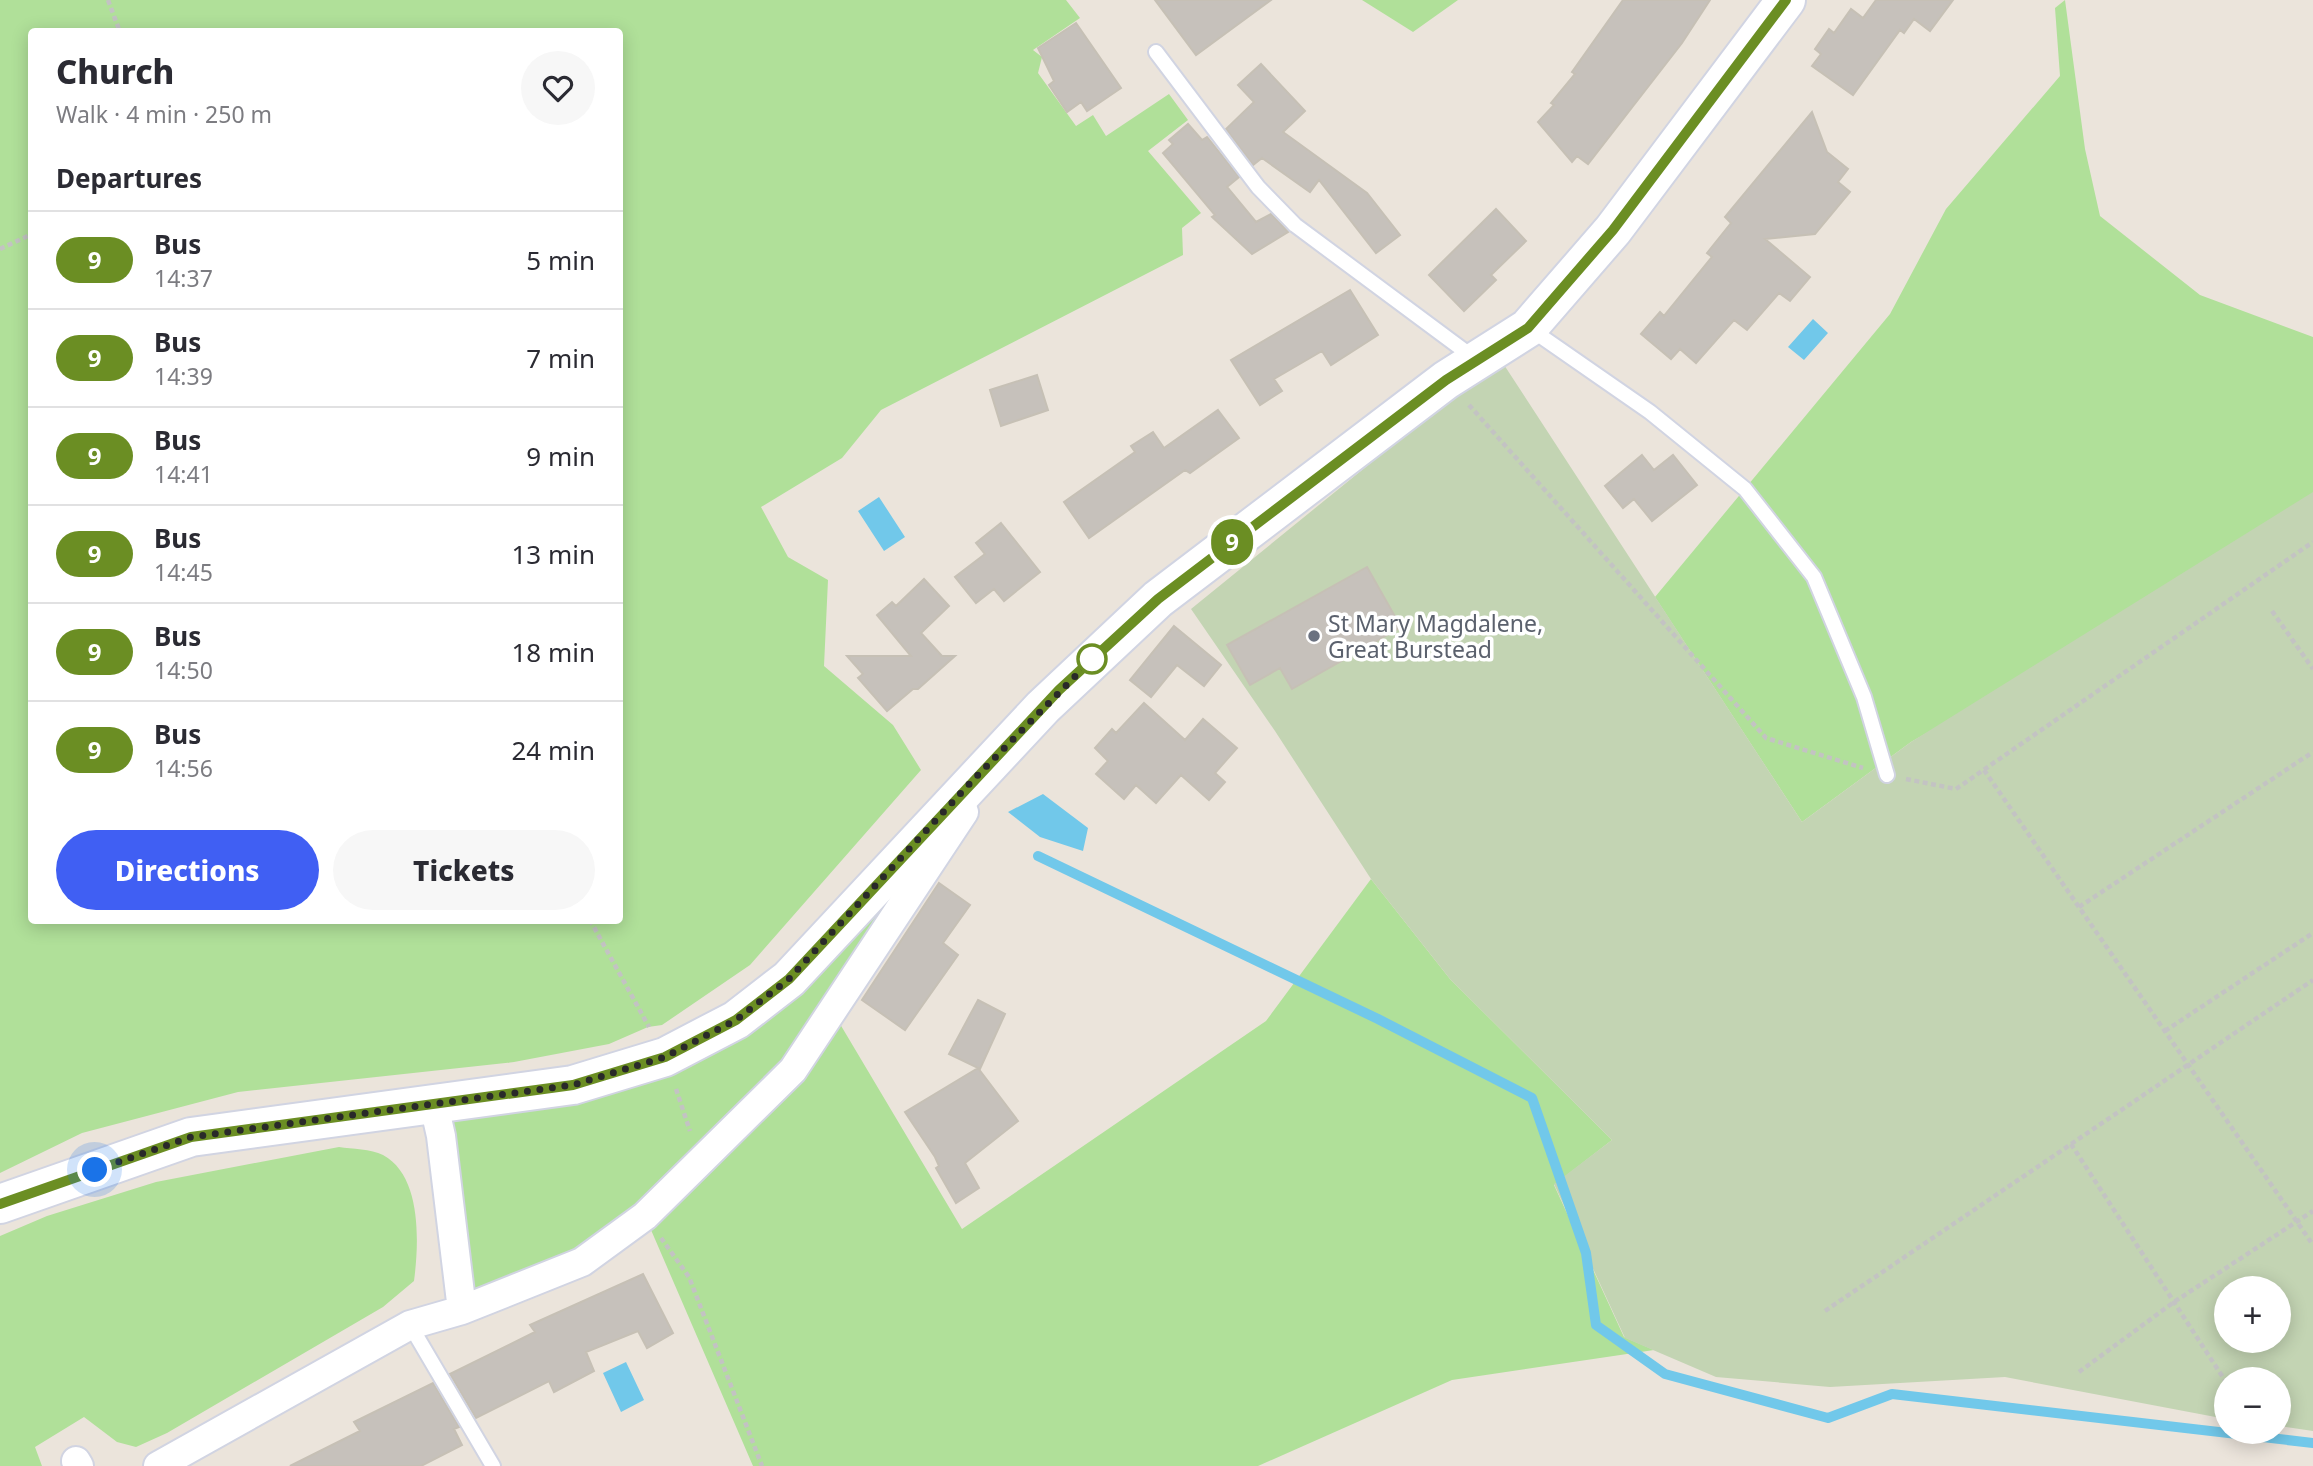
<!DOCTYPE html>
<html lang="en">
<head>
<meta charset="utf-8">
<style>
	:root { --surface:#fff; --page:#f7f7f7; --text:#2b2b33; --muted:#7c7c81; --line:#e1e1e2; --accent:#405ff3 }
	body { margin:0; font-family:"Noto Sans",sans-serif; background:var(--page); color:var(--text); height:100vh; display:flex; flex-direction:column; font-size:26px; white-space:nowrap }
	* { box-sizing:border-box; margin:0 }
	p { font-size:23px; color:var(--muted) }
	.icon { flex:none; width:38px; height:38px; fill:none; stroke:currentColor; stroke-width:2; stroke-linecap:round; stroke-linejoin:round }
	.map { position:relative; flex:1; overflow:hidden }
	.sheet { position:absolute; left:28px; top:28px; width:595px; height:896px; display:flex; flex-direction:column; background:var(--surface); border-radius:7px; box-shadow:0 4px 18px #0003 }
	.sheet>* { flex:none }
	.badge { padding:0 14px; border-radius:23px; font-size:24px; line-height:46px }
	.tools { position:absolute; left:2214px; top:1276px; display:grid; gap:14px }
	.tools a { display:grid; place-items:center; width:77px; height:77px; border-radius:50%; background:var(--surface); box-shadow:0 4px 18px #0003; font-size:35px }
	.you { position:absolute; width:35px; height:35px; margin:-18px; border:5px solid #fff; border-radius:50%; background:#1a73e8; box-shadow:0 0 0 10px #1a73e833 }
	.map>.badge { position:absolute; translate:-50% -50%; box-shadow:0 0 0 4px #fff }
	h2 { padding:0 28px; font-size:26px; line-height:63px }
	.round { display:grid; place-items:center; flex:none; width:74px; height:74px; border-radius:37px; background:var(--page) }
	.headline { display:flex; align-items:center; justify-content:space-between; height:119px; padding:0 28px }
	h1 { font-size:33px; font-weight:800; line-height:52px }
	.primary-button { display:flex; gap:14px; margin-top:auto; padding:14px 28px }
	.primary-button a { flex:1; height:80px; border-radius:42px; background:var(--accent); color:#fff; font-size:28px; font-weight:800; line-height:80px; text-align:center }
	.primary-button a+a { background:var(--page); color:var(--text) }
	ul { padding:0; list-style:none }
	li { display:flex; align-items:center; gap:21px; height:98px; padding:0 28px; border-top:2px solid var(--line) }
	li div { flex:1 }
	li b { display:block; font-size:26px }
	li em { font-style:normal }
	li .badge { min-width:77px; font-weight:700; text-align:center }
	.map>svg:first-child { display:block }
	.green { fill:#b0e099; fill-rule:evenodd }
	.cemetery { fill:#c3d4b3; fill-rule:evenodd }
	.water { fill:#71c8ea }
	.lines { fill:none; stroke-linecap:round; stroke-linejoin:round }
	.stream { stroke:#71c8ea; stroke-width:10 }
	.building { fill:#c6c1bb; stroke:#c6c0b5; stroke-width:2 }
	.lane-casing { stroke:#d1d4e2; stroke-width:18 }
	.street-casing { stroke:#d1d4e2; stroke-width:32 }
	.secondary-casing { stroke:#d1d4e2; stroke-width:42 }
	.path { stroke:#c3c3c3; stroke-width:4.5; stroke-dasharray:5 3.5; stroke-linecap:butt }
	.lane { stroke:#fff; stroke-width:14 }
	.street { stroke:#fff; stroke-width:28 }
	.secondary { stroke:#fff; stroke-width:38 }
	.line-casing { stroke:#fff; stroke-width:16 }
	.line { stroke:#6b8e23; stroke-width:10 }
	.walk { stroke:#292929; stroke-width:7; stroke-dasharray:0 12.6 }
	.worship-dot { fill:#6b7280; stroke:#fff; stroke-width:2.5 }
	.stop-dot { fill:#fff; stroke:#6b8e23; stroke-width:3.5 }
	.labels { text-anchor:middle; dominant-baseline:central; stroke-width:7; stroke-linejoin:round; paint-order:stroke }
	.worship-label { font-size:23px; fill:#5b616d; stroke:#fff; text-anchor:start }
</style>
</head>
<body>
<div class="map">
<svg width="2313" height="1466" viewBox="0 0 2313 1466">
	<rect width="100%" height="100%" fill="#ebe4db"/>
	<path class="green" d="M0 0H1066L1080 18 1033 50 1042 57 1038 73 1076 126 1093 115 1106 136 1169 94 1188 120 1148 151 1201 213 1182 228 1183 255 881 410 842 458 761 507 788 557 828 580 824 666 893 725 921 770 750 965 662 1025 648 1027 609 1044 514 1062 238 1092 82 1133 0 1173ZM32 32H620V920H32Z
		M1362 0H1458L1413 32Z
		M2065 0 2085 149 2100 216 2200 295 2313 337V511L1911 742 1802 822 1655 597 1890 314 1946 209 2060 76 2055 8Z
		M974 779 840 1024 962 1229 1266 1021 1371 879 1450 979 1612 1140 1554 1185 1624 1337 1654 1350 1452 1380 1258 1466H753L645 1216 462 1310 434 1106 736 1020Z
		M339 1147C352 1149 371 1149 383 1155 422 1176 419 1243 414 1281L383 1307 167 1433 136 1447 117 1442 84 1417 35 1447 42 1466H0V1236L47 1216 156 1182Z"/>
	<path class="cemetery" d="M1493 348 1802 822 1911 742 2313 492V1431L2279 1426 2278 1379H2226V1419L2005 1377 1830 1387 1716 1377 1625 1338 1554 1184 1612 1140 1450 979 1371 879 1275 731 1191 609 1458 392ZM2226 1288H2278V1340H2226Z"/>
	<path class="water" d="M1813 319 1828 333 1804 360 1788 347Z
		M879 497 905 537 884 551 858 511Z
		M1043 794 1088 828 1083 851 1040 837 1008 812Z
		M626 1362 644 1400 621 1412 603 1373Z"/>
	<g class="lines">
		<path class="stream" d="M1038 856 1378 1019 1532 1098 1586 1253 1596 1325 1665 1374 1828 1418 1892 1394 2313 1443"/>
	</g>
	<path class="building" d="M1155 0H1271L1196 55Z
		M1623 0H1710L1682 43 1588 164 1577 156 1572 162 1538 122 1554 105 1551 103 1575 74 1572 72Z
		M1876 0H1953L1930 31 1914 19 1904 33 1900 30 1853 95 1812 66 1821 54 1815 49 1829 29 1834 33 1851 9 1863 18Z
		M1076 23 1121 88 1087 111 1081 102 1067 112 1049 85 1054 81 1038 48Z
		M1261 64 1305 111 1283 132 1367 193 1400 235 1376 253 1319 180 1310 192 1262 158 1253 165 1226 129 1254 102 1238 85Z
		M1812 112 1827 152 1848 169 1838 182 1850 192 1815 234 1765 239 1810 277 1790 301 1779 293 1747 330 1734 320 1696 363 1680 349 1671 359 1641 334 1660 312 1664 316 1712 257 1707 253 1731 223 1725 217Z
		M1188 124 1202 140 1207 137 1239 177 1227 187 1256 222 1271 214 1288 232 1252 254 1212 217 1215 215 1163 153 1173 144 1169 140Z
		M1496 209 1526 241 1491 275 1496 280 1464 311 1429 275Z
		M1350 290 1378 335 1331 365 1322 351 1274 379 1282 391 1260 405 1231 360Z
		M1037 375 1048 410 1001 426 990 390Z
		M1218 410 1239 438 1190 473 1185 470 1089 538 1064 502 1135 452 1131 446 1153 432 1164 448Z
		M1642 455 1654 470 1673 455 1697 485 1652 521 1634 499 1623 508 1605 486Z
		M1001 523 1040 572 1004 601 994 589 976 603 955 577 985 554 976 543Z
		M1367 567 1401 627 1292 689 1280 668 1250 685 1227 645Z
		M924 579 949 606 921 633 942 656H955L918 689H913L887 711 858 678 863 674 847 656H911L877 615 892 602 896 606Z
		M1174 626 1221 665 1204 686 1177 665 1151 697 1130 680Z
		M1144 703 1185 740 1203 719 1237 748 1215 773 1225 782 1209 800 1181 775 1156 803 1136 785 1124 799 1096 774 1108 761 1095 748 1112 729 1116 733Z
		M939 883 970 905 943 943 958 955 905 1030 862 1000Z
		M978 1000 1005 1014 980 1069 949 1054Z
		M978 1068 1018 1121 965 1163 979 1188 956 1203 936 1168 939 1166 935 1157 905 1112Z
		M643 1274 673 1333 647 1348 638 1331 586 1352 594 1371 554 1392 549 1381 476 1418 450 1374 535 1332 530 1325Z
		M433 1383 459 1427 454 1429 462 1445 421 1466H290L360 1431 354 1422Z"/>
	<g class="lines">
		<defs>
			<path id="lane" d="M1156 52 1258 187 1295 225 1474 358
				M1529 328 1650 412 1745 489 1814 577 1864 697 1887 775
				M410 1325 493 1466"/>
			<path id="street" d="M462 1310 582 1262 645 1216 793 1070 964 812
				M76 1461 79 1466
				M158 1466 410 1325 462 1310 441 1136 434 1105"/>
			<path id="secondary" d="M0 1204 191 1137 573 1085 665 1057 736 1020 789 979 1043 707 1158 599 1446 380 1528 328 1613 230 1786 0"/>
		</defs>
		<use href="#lane" class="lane-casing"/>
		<use href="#street" class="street-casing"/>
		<use href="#secondary" class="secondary-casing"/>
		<path class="path" d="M108 0 120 32
			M0 249 32 234
			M1469 405 1766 738 1863 768
			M2272 611 2313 669
			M1984 770 2313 1245
			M1906 779 1956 789 2313 542
			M2079 907 2313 752
			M590 920 649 1027
			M2165 1031 2313 933
			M676 1089 690 1131
			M2071 1144 2226 1382
			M661 1238 689 1277 762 1466
			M1825 1311 2313 980
			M2079 1372 2174 1302 2313 1211"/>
		<use href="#lane" class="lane"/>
		<use href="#street" class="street"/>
		<use href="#secondary" class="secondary"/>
	</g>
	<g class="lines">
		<defs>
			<path id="line" d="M0 1204 191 1137 573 1085 665 1057 736 1020 789 979 1059 690 1158 599 1446 380 1528 328 1613 230 1786 0"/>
		</defs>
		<use href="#line" class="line-casing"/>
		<use href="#line" class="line"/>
		<path class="walk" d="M95 1170 191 1137 573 1085 665 1057 736 1020 789 979 974 779 1097 654 1092 659"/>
	</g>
	<circle class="worship-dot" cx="1314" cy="636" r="7"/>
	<circle class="stop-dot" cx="1092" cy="659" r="14"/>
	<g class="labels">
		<g class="worship-label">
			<text x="1328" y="623">St Mary Magdalene,<tspan x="1328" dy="26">Great Burstead</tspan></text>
		</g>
	</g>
</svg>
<div class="tools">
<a>+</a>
<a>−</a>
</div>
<div class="you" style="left:95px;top:1170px"></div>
<b class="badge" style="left:1232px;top:542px;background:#6b8e23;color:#fff">9</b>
<section class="sheet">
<div class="headline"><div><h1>Church</h1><p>Walk · 4 min · 250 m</p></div><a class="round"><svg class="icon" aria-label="heart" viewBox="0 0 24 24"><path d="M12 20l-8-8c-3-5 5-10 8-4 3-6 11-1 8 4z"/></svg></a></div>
<h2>Departures</h2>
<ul>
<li><span class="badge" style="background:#6b8e23;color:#fff">9</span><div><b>Bus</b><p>14:37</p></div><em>5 min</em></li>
<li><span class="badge" style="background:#6b8e23;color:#fff">9</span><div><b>Bus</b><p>14:39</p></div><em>7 min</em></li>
<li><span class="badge" style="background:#6b8e23;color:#fff">9</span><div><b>Bus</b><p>14:41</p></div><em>9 min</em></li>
<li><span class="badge" style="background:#6b8e23;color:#fff">9</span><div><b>Bus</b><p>14:45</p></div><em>13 min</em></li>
<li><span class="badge" style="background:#6b8e23;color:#fff">9</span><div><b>Bus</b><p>14:50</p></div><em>18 min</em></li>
<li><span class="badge" style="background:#6b8e23;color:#fff">9</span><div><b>Bus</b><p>14:56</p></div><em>24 min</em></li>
</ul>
<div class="primary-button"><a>Directions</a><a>Tickets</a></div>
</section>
</div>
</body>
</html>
